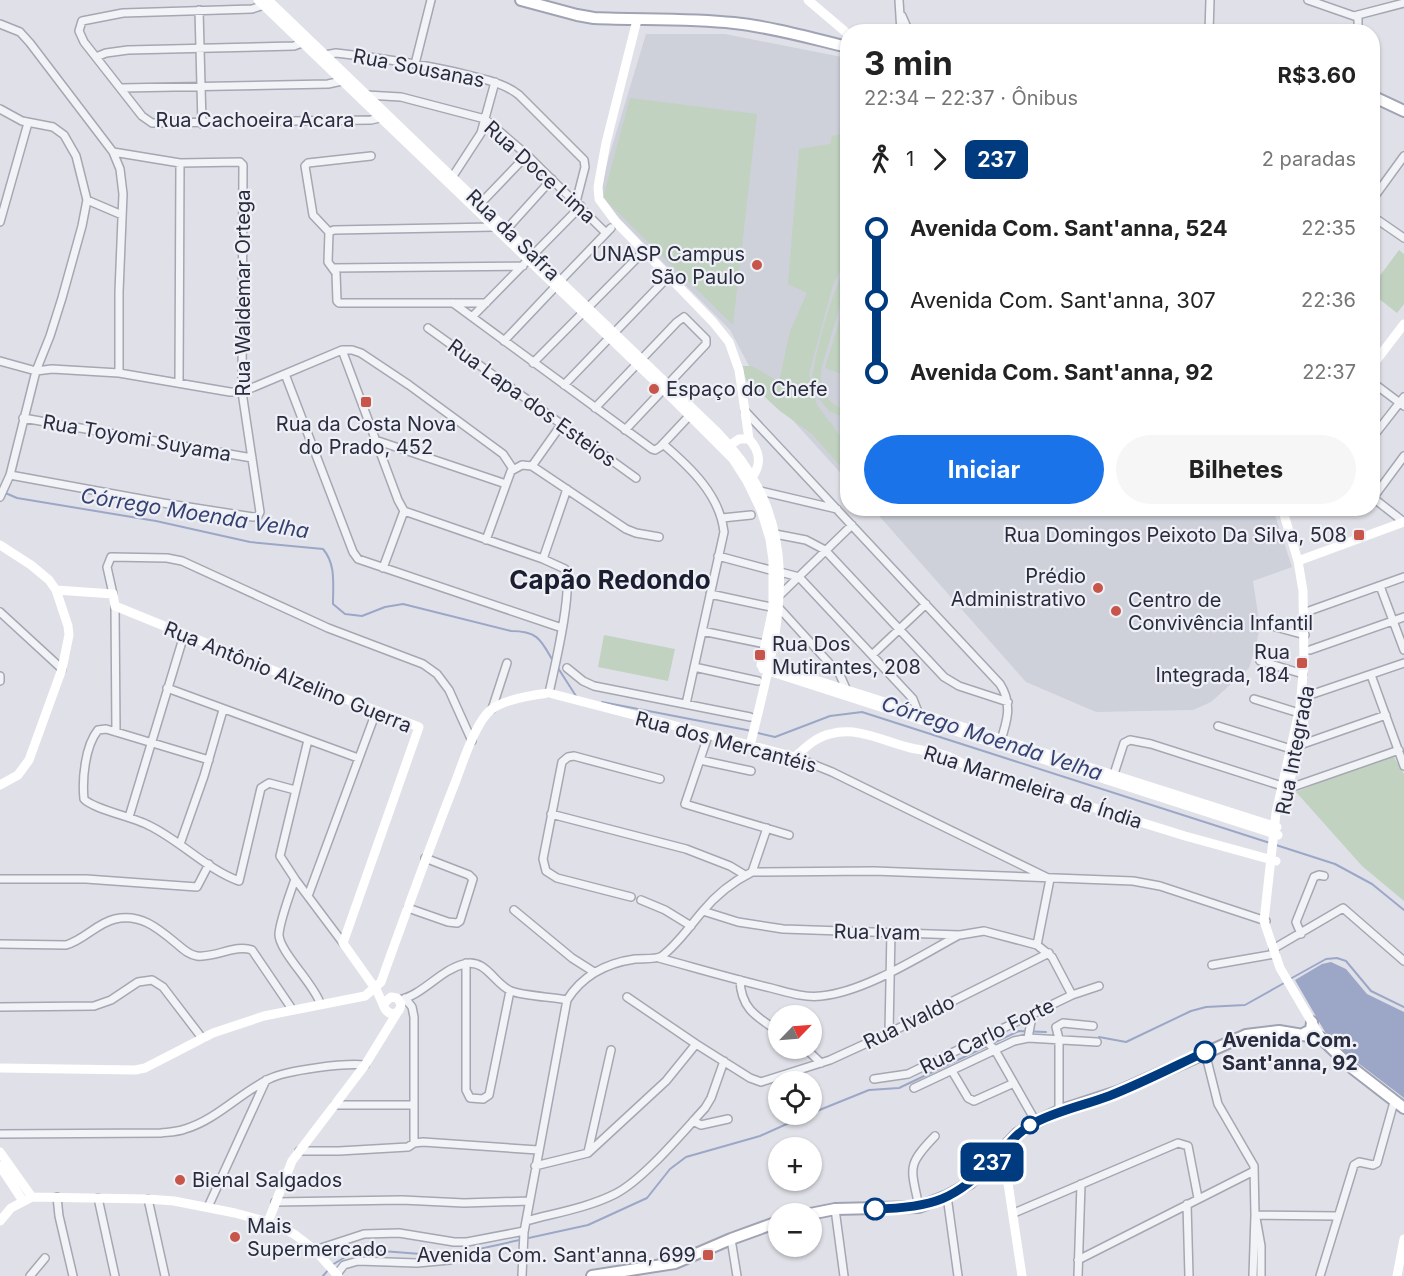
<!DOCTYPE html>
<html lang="pt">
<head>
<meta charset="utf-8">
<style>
	:root { --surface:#fff; --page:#f6f6f6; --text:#222; --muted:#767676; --accent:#1a73e8 }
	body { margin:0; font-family:Inter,sans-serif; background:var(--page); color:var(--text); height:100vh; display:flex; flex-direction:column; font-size:22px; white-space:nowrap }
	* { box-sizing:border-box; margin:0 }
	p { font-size:20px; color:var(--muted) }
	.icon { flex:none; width:33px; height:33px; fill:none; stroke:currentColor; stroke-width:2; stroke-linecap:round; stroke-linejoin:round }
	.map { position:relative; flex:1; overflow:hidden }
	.side { position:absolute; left:840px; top:24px; width:540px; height:492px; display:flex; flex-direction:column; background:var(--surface); border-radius:24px; box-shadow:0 2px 4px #0004 }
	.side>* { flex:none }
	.badge { padding:0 12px; border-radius:9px; font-size:21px; line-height:39px }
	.needle { width:39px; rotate:65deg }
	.tools { position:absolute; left:768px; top:1005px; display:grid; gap:12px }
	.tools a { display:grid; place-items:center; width:54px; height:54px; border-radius:50%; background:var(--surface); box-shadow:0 2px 4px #0004; font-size:30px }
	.map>.badge { position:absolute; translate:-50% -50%; box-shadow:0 0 0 3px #fff }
	.legs { display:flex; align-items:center; gap:9px; height:66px; padding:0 24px; font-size:20px }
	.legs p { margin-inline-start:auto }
	.overview { display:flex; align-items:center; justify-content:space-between; height:102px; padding:0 24px }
	h1 { font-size:33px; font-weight:700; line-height:45px }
	.button { display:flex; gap:12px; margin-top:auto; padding:12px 24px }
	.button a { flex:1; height:69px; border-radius:36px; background:var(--accent); color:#fff; font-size:24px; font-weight:700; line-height:69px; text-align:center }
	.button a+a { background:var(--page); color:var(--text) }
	ul { padding:0 24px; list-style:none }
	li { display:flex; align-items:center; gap:21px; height:72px; font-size:22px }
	li i { display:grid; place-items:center; width:9px; height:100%; margin:0 8px; background:currentColor }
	li i::after { content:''; width:15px; height:15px; margin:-8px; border:4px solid; border-radius:50%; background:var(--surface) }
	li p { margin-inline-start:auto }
	li:first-child i { background:linear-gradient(#0000 50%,currentColor 0) }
	li:last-child i { background:linear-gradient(currentColor 50%,#0000 0) }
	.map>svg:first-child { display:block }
	.built { fill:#ced0da }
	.green { fill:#c1d2c1 }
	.water { fill:#9ca7c7 }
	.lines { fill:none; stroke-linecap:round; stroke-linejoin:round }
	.stream { stroke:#9ca7c7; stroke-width:2 }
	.street-casing { stroke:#a5a7b2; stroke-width:10 }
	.primary-casing { stroke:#a0a3b3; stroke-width:14 }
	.street { stroke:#f2f3f7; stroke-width:7 }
	.secondary { stroke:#fff; stroke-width:9 }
	.primary { stroke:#fff; stroke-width:10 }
	.line-1-casing { stroke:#fff; stroke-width:14 }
	.line-1 { stroke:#003b80; stroke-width:9 }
	.poi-dot { fill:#c8554a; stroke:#eff0f6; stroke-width:2 }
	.stop-1-dot { fill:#fff; stroke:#003b80; stroke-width:3 }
	.labels { text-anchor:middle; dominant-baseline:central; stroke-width:4.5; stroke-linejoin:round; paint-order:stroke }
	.street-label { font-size:20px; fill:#292c3f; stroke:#eff0f6 }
	.poi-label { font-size:20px; fill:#292c3f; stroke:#eff0f6; text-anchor:end }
	.stop-label { font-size:20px; font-weight:bold; fill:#292c3f; stroke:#eff0f6; text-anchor:start }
	.water-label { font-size:21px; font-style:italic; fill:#354171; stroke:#eff0f6 }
	.district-label { font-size:26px; font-weight:bold; fill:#1b1d30; stroke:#eff0f6 }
</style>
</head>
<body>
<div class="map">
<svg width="1404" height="1276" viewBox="0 0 1404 1276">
	<rect width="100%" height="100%" fill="#e0e1e8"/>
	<path class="built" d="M646 34H725L847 58V480L757 381 730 330 602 201 601 183Z
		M873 509H1273L1292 567 1253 581 1260 627 1255 649 1249 668 1211 702 1193 710 1096 712 1026 682Z"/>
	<path class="green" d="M630 98 757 114 733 325 603 198Z
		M847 133V257L833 285 809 374 812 385C812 361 834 284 847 265V283L822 366C817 387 827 405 847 411V419L829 411 813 391 817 405 844 441 842 468 812 434 780 411 746 380 742 366H752L779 382 790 331 807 293 788 284 799 149 830 144 832 136Z
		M1399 250 1404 254V304L1397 313 1373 294V285Z
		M847 296V376L825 368Z
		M604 635 675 649 668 681 598 667Z
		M1392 754 1404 774V901L1362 866 1296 792Z"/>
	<path class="water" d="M1331 962 1346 969 1367 994 1404 1012V1098L1345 1053 1325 1032 1295 980 1322 964Z"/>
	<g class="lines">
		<path class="stream" d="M3 492 17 498 156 521 250 542 323 549C336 564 333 584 333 604L345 614 362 616 385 607 403 604 511 631C538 631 541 640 553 661
			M558 668 576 696
			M602 702 752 731
			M758 733 775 737 830 716 862 712 1270 843
			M1276 845 1335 864 1372 884 1404 910
			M1290 979 1326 959 1337 958 1346 961 1371 991 1404 1007
			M1099 1037 1126 1042 1191 1011 1206 1007 1245 1005 1286 982
			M812 1113 869 1090 899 1088 1019 1031 1046 1032
			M332 1265 352 1253 369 1250 447 1256 588 1225 647 1198 670 1169 686 1157 760 1136 809 1114
			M323 1276 329 1269"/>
		<defs>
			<path id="street" d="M899 0 901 32
				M1308 0 1354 16 1404 3
				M266 2 264 5 252 9 123 13 82 21 79 31 84 42 142 116 152 123 371 120 384 117
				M199 10 202 124
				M1358 15V32
				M902 16 909 32
				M0 24 20 32 30 43 113 152 120 169 123 194 119 292V373
				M1209 32 1210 0
				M325 55 336 53C380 58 424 64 468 75 486 80 504 83 519 95L584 160 585 167 576 202
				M96 57 106 53 128 50 294 46 302 43
				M415 64 431 0
				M121 88 328 84 342 81
				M366 95 401 97 485 119 527 155 606 233
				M0 109 22 121 53 127 64 135 76 156 87 200 82 226 62 298 50 336 36 371 10 475 0 497
				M453 176 481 133 495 82
				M87 200 122 215
				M1372 200 1404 156
				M480 204 527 155
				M1372 216 1404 238
				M0 222 28 123
				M506 230 552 179
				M329 232 328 262 336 273 337 301 339 303H486
				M329 232 334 230 494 227
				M329 232 313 215 305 166 308 163 371 156
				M333 268 523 266
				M560 281 611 228
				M453 303 652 449 655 450 660 447 690 415
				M472 317 581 206
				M428 328 636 478
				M504 341 556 286
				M342 350 398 500 404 511 543 559 565 569C574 588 554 670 549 693
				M0 361 36 371
				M533 363 638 257
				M36 371 52 369 119 373 230 392H242L342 350H352L361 353 409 385 503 454 513 469
				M285 374 353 552 358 559 562 628
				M1372 382 1404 406
				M179 383 180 163
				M564 385 664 281
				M595 408 677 322 684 317 706 339V344L625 430
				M745 411 1000 684C1013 704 1007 722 1000 743
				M23 418 252 458
				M1372 438 1404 397
				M375 440 506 484
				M663 444C690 467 720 495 724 532L686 704
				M532 466 626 529 636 533 659 537
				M10 475 163 503 253 517 258 516 260 512 242 392 243 165 240 162 180 163 113 152
				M760 491 837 509
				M1372 497 1404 522
				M1373 498 1404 456
				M722 518 751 515
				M775 534 806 540 825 550 944 677 959 686 1008 702
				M486 540 511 471 522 465 532 466 561 425
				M718 556 774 571
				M543 559 567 489
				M383 568 404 511
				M780 572 799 577 913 699 918 712
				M1380 586 1404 650
				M113 594 107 567 111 557 167 558 182 561 328 628 423 664 437 674 449 690 472 741
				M710 594 780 609 840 675 847 691
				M780 595 852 525
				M115 606 116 732
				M1309 611 1404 577
				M0 612 62 669
				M1269 625 1305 635
				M702 631 765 644
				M1310 650 1404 617
				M872 655 926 604
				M1260 661 1303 674
				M694 667 758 681
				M567 668 583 681 594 686 750 717
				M1371 675 1404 766
				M0 676V681
				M167 688 358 758
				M1304 697 1404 663
				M1254 699 1299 713
				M492 709 507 663
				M1218 726 1291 749
				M708 736 685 804 789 835
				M308 740 280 856 295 879 343 943
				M1300 745 1386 715
				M795 757 832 772 1048 878
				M209 760 116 732 106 729 98 730C85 746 82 779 84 799 93 809 133 817 148 825 180 840 206 869 239 881L261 788 269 783 295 790
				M700 760 751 771
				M1113 777 1124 743 1130 740 1151 744 1282 786
				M1287 789 1399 750
				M551 814 686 849 730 866 745 875
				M129 817 184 635
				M180 844 204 776 223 710
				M752 872 767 828
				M0 879H86L197 887 209 864
				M295 879C290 894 280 920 279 934 278 950 314 984 320 1003
				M308 896 376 712
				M631 897 557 878 546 871 543 859 562 762 568 757 574 756 660 779
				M641 900 665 910 691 926
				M408 908 448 922 457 923 460 921 473 879 469 875 425 858
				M514 910 572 958 594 972
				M703 911 738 922 783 929 960 935 984 931 1037 945 1052 957 1072 995
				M1301 934 1296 922 1314 877 1319 875 1324 876
				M0 944 66 945C84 940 97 923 115 919 141 913 159 929 177 944 183 949 189 955 197 956 216 958 235 944 252 950L292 1009
				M1037 945 1050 879
				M1273 949 1343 908 1404 961
				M659 958C696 968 733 979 771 988 787 992 804 998 821 996 865 992 920 956 959 935
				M466 963V1090L470 1098 483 1099 489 1095 510 991
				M1212 965 1275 954
				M740 980C741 1009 757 1017 778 1031
				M627 997 696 1044 750 1078 761 1082 830 1060 889 1033 1049 953
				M405 998 412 1007 414 1017V1143
				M399 1000C423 995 440 970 464 964 486 958 494 984 511 991 524 996 552 997 567 1000
				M0 1007 94 1006 111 1000 138 982 152 980 163 987 202 1038
				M889 1033 891 931
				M988 1037 989 1044 995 1050 1036 1122
				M1028 1038 1032 1016
				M805 1048 821 1063
				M1205 1052 1218 1104 1254 1166 1255 1215 1253 1276
				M952 1071 968 1098 974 1101 1014 1083
				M874 1079 908 1074 1072 995 1099 986
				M914 1088 1014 1041 1028 1038 1097 1042
				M335 1105H413
				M1059 1111V1039L1056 1027 1063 1023 1093 1026
				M693 1121 701 1125 728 1119
				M0 1134 161 1133C169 1132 177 1132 185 1129 216 1120 240 1093 269 1079 287 1070 344 1063 365 1065
				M299 1151H339L408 1147 414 1143 423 1142 538 1150
				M588 1152 611 1050
				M535 1166 588 1153 666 1081 696 1044
				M947 1196 958 1276
				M57 1197 59 1216 73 1276
				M98 1198 115 1276
				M148 1199 165 1276
				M275 1202 402 1200 464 1203 529 1201
				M1187 1204 1189 1276
				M208 1207 266 1080
				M919 1207C911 1167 906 1166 935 1136
				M835 1209 844 1276
				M1014 1213 1178 1143 1188 1146 1198 1198
				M1255 1215 1337 1216
				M1256 1218 1261 1246V1276
				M526 1221C555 1213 587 1208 615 1194 643 1180 682 1133 705 1108L711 1098 724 1061
				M731 1239 737 1276
				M315 1250 364 1234 399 1233 454 1242H467L524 1231
				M1078 1260 1254 1171
				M337 1274 344 1265 358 1261 417 1263 450 1260
				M30 1276 45 1258
				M522 1276 524 1232 567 1000C582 976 607 963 635 959 643 958 655 960 662 956 678 944 689 927 702 912 715 896 734 881 752 872L874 871 1133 881 1160 886 1266 921
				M1078 1276 1081 1184
				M1320 1276 1354 1165 1359 1162 1373 1165 1377 1163 1394 1102"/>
			<path id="primary" d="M521 0 577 15 594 18C640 20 687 18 734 23 772 27 810 38 848 47
				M1064 32H1070
				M1372 96 1404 111
				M1303 1034 1311 1030 1312 1022
				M810 1214 835 1209 919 1207 947 1196 970 1183 1017 1134 1036 1122 1059 1111 1120 1091 1246 1035 1279 1031 1321 1038 1351 1067 1404 1108
				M592 1276 675 1263 731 1239 778 1222"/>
		</defs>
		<use href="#street" class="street-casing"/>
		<use href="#primary" class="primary-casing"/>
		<use href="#street" class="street"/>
		<path class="secondary" d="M258 0 663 389 733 459 747 481 761 510 770 539 773 560V608L761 665
			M268 0 716 431C812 528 778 629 750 746
			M808 0 848 34
			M637 20 606 143 598 187 599 199 616 222 713 322 729 342 739 370 749 439
			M1372 366 1404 324
			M726 448 739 439H749C760 451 762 464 752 477
			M1282 508 1298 561 1303 591 1304 663 1300 707 1276 813 1264 921 1280 968 1321 1038
			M0 545 31 565 49 580 56 590 68 626 69 635 62 669 29 760 18 775 0 785
			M1298 561 1404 522
			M56 590 113 594 115 606 304 683 419 727 343 943 377 991 385 1009C391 1017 400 1014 401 1004L397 998 391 997 385 1002 384 1007
			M762 663 1277 827
			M763 669 1278 835
			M1289 783 1300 745 1307 697
			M0 1068 135 1070 145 1068 213 1033 264 1016 365 996 381 982C405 915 429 849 455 783 462 765 476 720 492 709 506 699 532 695 549 693L795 757C806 747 816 737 830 734 858 726 885 742 911 748 925 751 939 752 952 758 963 764 973 769 986 774L1185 836 1276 861
			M1003 1150 1022 1276
			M0 1152 32 1197
			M0 1166 23 1201
			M0 1221 11 1208 32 1197 148 1199 174 1201 235 1213 268 1222 281 1227 294 1234 315 1250 338 1276
			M268 1222 292 1161 365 1065 397 1013
			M1397 1276 1404 1239"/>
		<use href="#primary" class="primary"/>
	</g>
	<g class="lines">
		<defs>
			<path id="line-1" d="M875 1209C932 1208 956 1200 996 1158 1009 1144 1019 1130 1036 1122 1060 1110 1085 1105 1109 1096 1142 1083 1173 1067 1205 1052"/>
		</defs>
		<use href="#line-1" class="line-1-casing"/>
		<use href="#line-1" class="line-1"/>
	</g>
	<g class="poi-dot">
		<circle cx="757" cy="265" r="6"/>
		<circle cx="654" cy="389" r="6"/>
		<rect x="360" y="396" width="12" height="12" rx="3"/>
		<rect x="1353" y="529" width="12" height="12" rx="3"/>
		<circle cx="1098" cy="588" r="6"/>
		<circle cx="1116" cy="611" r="6"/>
		<rect x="754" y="649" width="12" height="12" rx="3"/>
		<rect x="1296" y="657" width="12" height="12" rx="3"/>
		<circle cx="180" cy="1180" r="6"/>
		<circle cx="235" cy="1237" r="6"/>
		<rect x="702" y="1249" width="12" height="12" rx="3"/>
	</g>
	<g class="stop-1-dot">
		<circle cx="1205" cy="1052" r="10"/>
		<circle cx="1030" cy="1125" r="8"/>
		<circle cx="875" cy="1209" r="10"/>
	</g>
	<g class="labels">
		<g class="street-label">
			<text transform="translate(419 68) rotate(11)">Rua Sousanas</text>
			<text x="255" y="120">Rua Cachoeira Acara</text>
			<text transform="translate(540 172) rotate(42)">Rua Doce Lima</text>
			<text transform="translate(513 235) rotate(44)">Rua da Safra</text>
			<text transform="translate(243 293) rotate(-90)">Rua Waldemar Ortega</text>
			<text transform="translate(532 403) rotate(36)">Rua Lapa dos Esteios</text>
			<text transform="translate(137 438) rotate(10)">Rua Toyomi Suyama</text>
			<text transform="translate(288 677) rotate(22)">Rua Antônio Alzelino Guerra</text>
			<text transform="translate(726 742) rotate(15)">Rua dos Mercantéis</text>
			<text transform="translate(1295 750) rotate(-79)">Rua Integrada</text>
			<text transform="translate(1033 787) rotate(18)">Rua Marmeleira da Índia</text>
			<text transform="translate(877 932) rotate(1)">Rua Ivam</text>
			<text transform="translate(909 1022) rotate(-26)">Rua Ivaldo</text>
			<text transform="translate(987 1036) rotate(-26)">Rua Carlo Forte</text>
		</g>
		<g class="poi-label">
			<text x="745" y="254">UNASP Campus<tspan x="745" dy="23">São Paulo</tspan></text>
			<text x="666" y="389" text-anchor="start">Espaço do Chefe</text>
			<text x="366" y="424" text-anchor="middle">Rua da Costa Nova<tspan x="366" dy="23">do Prado, 452</tspan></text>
			<text x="1347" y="535">Rua Domingos Peixoto Da Silva, 508</text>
			<text x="1086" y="576">Prédio<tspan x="1086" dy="23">Administrativo</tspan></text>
			<text x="1128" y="600" text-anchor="start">Centro de<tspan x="1128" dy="23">Convivência Infantil</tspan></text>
			<text x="772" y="644" text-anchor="start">Rua Dos<tspan x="772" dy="23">Mutirantes, 208</tspan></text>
			<text x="1290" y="652">Rua<tspan x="1290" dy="23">Integrada, 184</tspan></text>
			<text x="192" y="1180" text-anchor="start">Bienal Salgados</text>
			<text x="247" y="1226" text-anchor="start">Mais<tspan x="247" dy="23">Supermercado</tspan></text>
			<text x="696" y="1255">Avenida Com. Sant'anna, 699</text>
		</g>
		<g class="stop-label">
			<text x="1222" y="1040">Avenida Com.<tspan x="1222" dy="23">Sant'anna, 92</tspan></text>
		</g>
		<g class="water-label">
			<text transform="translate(195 513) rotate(9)">Córrego Moenda Velha</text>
			<text transform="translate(992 738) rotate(18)">Córrego Moenda Velha</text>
		</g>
		<g class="district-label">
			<text x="610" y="579">Capão Redondo</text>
		</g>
	</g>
</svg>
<div class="tools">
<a><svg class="needle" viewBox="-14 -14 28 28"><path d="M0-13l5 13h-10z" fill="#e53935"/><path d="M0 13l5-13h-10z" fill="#767676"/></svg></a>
<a><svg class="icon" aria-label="locate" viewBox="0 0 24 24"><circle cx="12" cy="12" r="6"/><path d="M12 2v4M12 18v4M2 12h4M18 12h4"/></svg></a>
<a>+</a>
<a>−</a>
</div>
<b class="badge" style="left:992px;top:1162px;background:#003b80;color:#fff">237</b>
<section class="side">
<div class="overview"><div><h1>3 min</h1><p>22:34 – 22:37 · Ônibus</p></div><b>R$3.60</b></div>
<div class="legs"><svg class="icon" aria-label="walk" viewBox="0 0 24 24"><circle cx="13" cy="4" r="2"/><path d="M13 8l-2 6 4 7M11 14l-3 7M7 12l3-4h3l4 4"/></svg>1<svg class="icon" aria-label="forward" viewBox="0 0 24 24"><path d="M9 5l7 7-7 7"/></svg><b class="badge" style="background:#003b80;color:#fff">237</b><p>2 paradas</p></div>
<ul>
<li><i style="color:#003b80"></i><b>Avenida Com. Sant'anna, 524</b><p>22:35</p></li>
<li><i style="color:#003b80"></i><span>Avenida Com. Sant'anna, 307</span><p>22:36</p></li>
<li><i style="color:#003b80"></i><b>Avenida Com. Sant'anna, 92</b><p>22:37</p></li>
</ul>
<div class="button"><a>Iniciar</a><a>Bilhetes</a></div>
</section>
</div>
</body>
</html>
